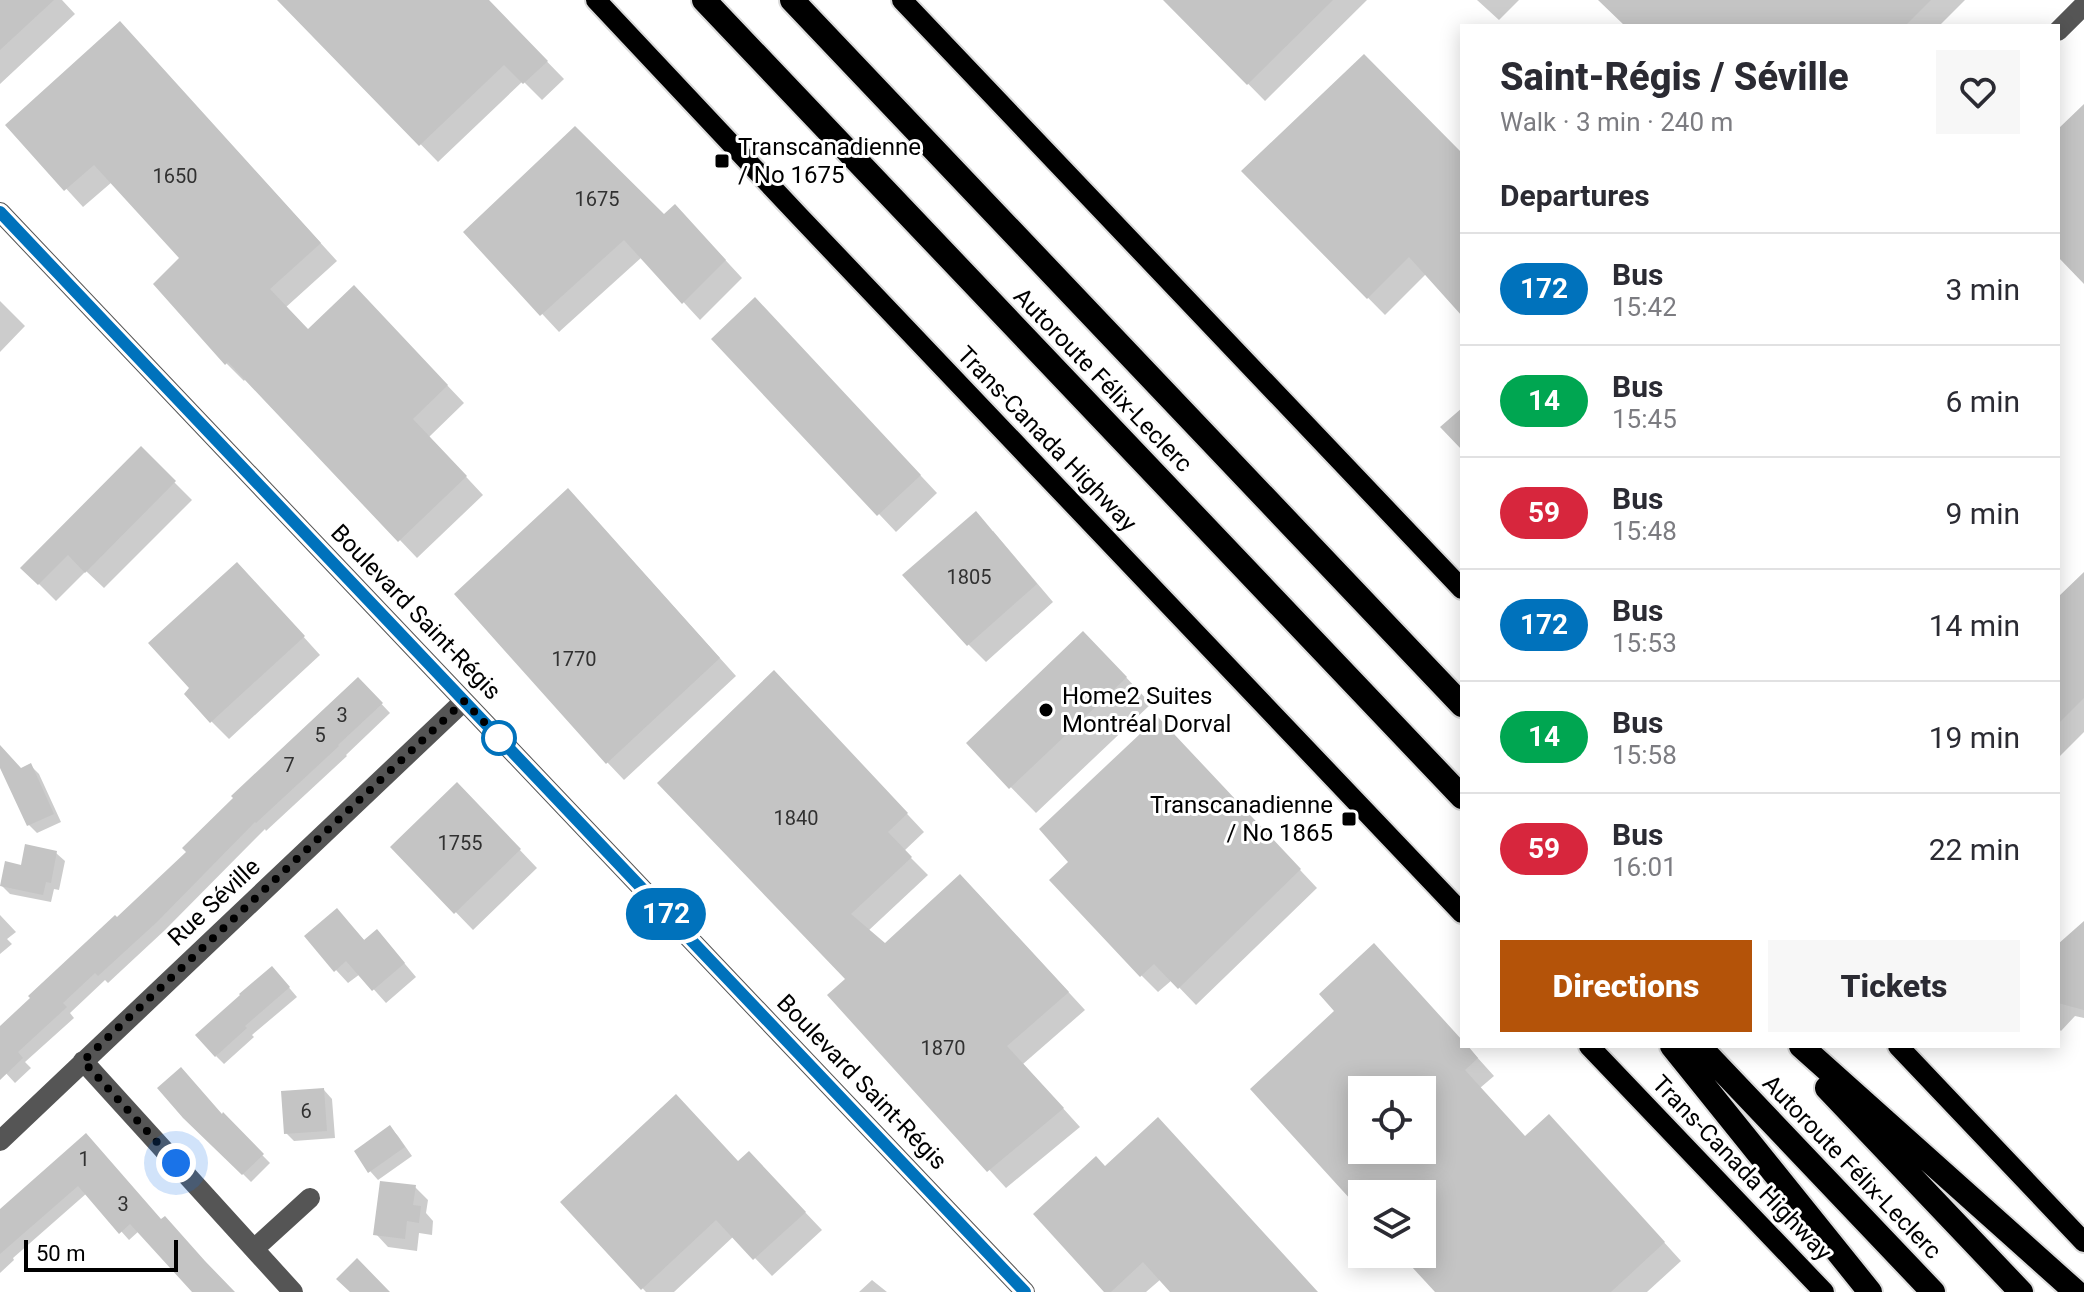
<!DOCTYPE html>
<html lang="en">
<head>
<meta charset="utf-8">
<style>
	:root { --surface:#fff; --page:#f7f7f7; --text:#2b2b33; --muted:#7c7c81; --line:#e1e1e2; --accent:#b45309 }
	body { margin:0; font-family:Roboto,sans-serif; background:var(--page); color:var(--text); height:100vh; display:flex; flex-direction:column; font-size:30px; white-space:nowrap }
	* { box-sizing:border-box; margin:0 }
	p { font-size:26px; color:var(--muted) }
	.icon { flex:none; width:44px; height:44px; fill:none; stroke:currentColor; stroke-width:2; stroke-linecap:round; stroke-linejoin:round }
	.map { position:relative; flex:1; overflow:hidden }
	.details { position:absolute; left:1460px; top:24px; width:600px; height:1024px; display:flex; flex-direction:column; background:var(--surface); border-radius:0px; box-shadow:0 4px 20px #0003 }
	.details>* { flex:none }
	.badge { padding:0 16px; border-radius:26px; font-size:28px; line-height:52px }
	.buttons { position:absolute; left:1348px; top:1076px; display:grid; gap:16px }
	.buttons a { display:grid; place-items:center; width:88px; height:88px; border-radius:0px; background:var(--surface); box-shadow:0 4px 20px #0003; font-size:40px }
	.scale { position:absolute; left:24px; bottom:20px; width:154px; box-sizing:border-box; padding-left:8px; border:4px solid #000; border-top:0; font-size:22px; line-height:28px; white-space:nowrap; color:#000; -webkit-text-stroke:6px #fff; paint-order:stroke }
	.you { position:absolute; width:40px; height:40px; margin:-20px; border:6px solid #fff; border-radius:50%; background:#1a73e8; box-shadow:0 0 0 12px #1a73e833 }
	.map>.badge { position:absolute; translate:-50% -50%; box-shadow:0 0 0 4px #fff }
	h2 { padding:0 40px; font-size:30px; line-height:72px }
	.round { display:grid; place-items:center; flex:none; width:84px; height:84px; border-radius:0px; background:var(--page) }
	.headline { display:flex; align-items:center; justify-content:space-between; height:136px; padding:0 40px }
	h1 { font-size:38px; font-weight:800; line-height:60px }
	.cta { display:flex; gap:16px; margin-top:auto; padding:16px 40px }
	.cta a { flex:1; height:92px; border-radius:0px; background:var(--accent); color:#fff; font-size:32px; font-weight:800; line-height:92px; text-align:center }
	.cta a+a { background:var(--page); color:var(--text) }
	ul { padding:0; list-style:none }
	li { display:flex; align-items:center; gap:24px; height:112px; padding:0 40px; border-top:2px solid var(--line) }
	li div { flex:1 }
	li b { display:block; font-size:30px }
	li em { font-style:normal }
	li .badge { min-width:88px; font-weight:700; text-align:center }
	.map>svg:first-child { display:block }
	.shadow { fill:#0003; fill-rule:evenodd }
	.building { fill:#c4c4c4; fill-rule:evenodd }
	.lines { fill:none; stroke-linecap:round; stroke-linejoin:round }
	.major-casing { stroke:#dbdbdb; stroke-width:24 }
	.highway-casing { stroke:#dbdbdb; stroke-width:28 }
	.minor { stroke:#555; stroke-width:20 }
	.major { stroke:#000; stroke-width:20 }
	.highway { stroke:#000; stroke-width:24 }
	.line-casing { stroke:#fff; stroke-width:18 }
	.line { stroke:#0072bc; stroke-width:12 }
	.walk { stroke:#000; stroke-width:8; stroke-dasharray:0 14.4 }
	.poi-dot { fill:#000; stroke:#fff; stroke-width:3 }
	.stop-dot { fill:#fff; stroke:#0072bc; stroke-width:4 }
	.labels { text-anchor:middle; dominant-baseline:central; stroke-width:6; stroke-linejoin:round; paint-order:stroke }
	.number-label { font-size:20px; fill:#313131 }
	.poi-label { font-size:24px; fill:#000; stroke:#fff; text-anchor:start }
	.street-label { font-size:24px; fill:#000; stroke:#fff }
</style>
</head>
<body>
<div class="map">
<svg width="2084" height="1292" viewBox="0 0 2084 1292">
	<rect width="100%" height="100%" fill="#fff"/>
	<path class="shadow" d="M0 0H62L75 14 0 84Z
		M280 0H487L564 79 542 100 523 81 438 162Z
		M1166 0H1367L1265 101Z
		M1477 0H1519L1499 20Z
		M1601 0H1965L1939 26H1628Z
		M137 41 337 261 285 308 308 331 371 305 464 403 429 437 483 495 417 558 246 378 244 381 227 364 156 284 182 258 112 182 83 207 8 125Z
		M1462 156V312L1426 274 1385 315 1244 172Z
		M663 217 692 224 742 278 700 320 642 257 559 332 466 232Z
		M0 301 25 326 0 352Z
		M772 317 937 493 896 532 714 339Z
		M141 449 192 500 104 588 86 571 56 601 23 568Z
		M585 508 736 676 624 780 607 762Z
		M993 531 1053 602 986 662 968 644Z
		M2084 574V732L2058 758V600Z
		M254 582 320 655 229 739 211 721Z
		M1109 659 1151 704 1036 813 968 743Z
		M358 679 390 713 346 755 347 756 266 831 265 829 165 930 108 983 105 980 70 1013 74 1018 25 1062 31 1068 15 1083 3 1070 0 1073V1028L188 852Z
		M791 690 924 832 904 851 928 875 868 931 885 945 977 893 1085 1010 1023 1064 1080 1127 1006 1188 830 995 848 979Z
		M1175 737 1317 888 1196 1005 1172 980 1158 992 1141 975 1070 862Z
		M0 748 21 770 31 766 39 774 61 822 37 833 29 825 2 767 0 768Z
		M474 802 537 868 473 930 393 847Z
		M56 853 65 861 59 890 54 889 51 902 10 894 2 886 22 867Z
		M337 910 365 941 389 945 416 977 386 1003 360 974 348 983 336 970Z
		M0 915 16 932 7 939 12 944 0 954Z
		M2084 923V1018L2075 1016 2061 1031 2058 1028V947Z
		M280 977 297 997 252 1035 254 1037 224 1064 216 1056Z
		M1462 1041V1046H1467L1494 1076 1480 1088 1526 1138 1566 1134 1681 1261 1647 1292H1438L1403 1254H1422V1194H1362V1209L1252 1089ZM1362 1090H1422V1150H1362Z
		M324 1090 332 1099 335 1138 294 1141 286 1133Z
		M223 1115 270 1163 251 1182 185 1116Z
		M390 1127 398 1136 412 1156 378 1180 370 1171Z
		M86 1136 162 1221 232 1292H195L139 1231 129 1240 87 1193 13 1258 14 1260 0 1273V1211Z
		M739 1163 766 1171 822 1230 772 1276 734 1236 674 1292H646L563 1202Z
		M1106 1168 1317 1292H1173L1161 1279 1146 1292H1107Z
		M415 1187 428 1200 426 1213 433 1221 432 1235 419 1233 417 1251 388 1247 376 1234Z
		M872 1280 887 1292H859Z"/>
	<path class="building" d="M0 0H54L0 50Z
		M277 0H489L548 61 523 84 504 65 419 146Z
		M1163 0H1333L1247 85Z
		M1598 0H1931L1905 26H1625Z
		M120 21 321 243 270 289 308 329 354 285 448 385 413 419 467 476 398 542 228 362 225 365 153 284 179 258 94 165 64 191 5 125Z
		M1364 54 1462 153V316L1409 257 1367 299 1241 171Z
		M2084 104V284L2058 257V129Z
		M575 126 664 214 675 204 726 260 682 304 624 240 540 316 463 232Z
		M755 297 921 475 877 516 711 339Z
		M1462 408V450L1440 427Z
		M141 446 176 481 85 573 68 555 38 585 20 568Z
		M568 488 720 658 606 764 454 594Z
		M976 511 1037 584 967 646 902 575Z
		M237 562 305 636 210 723 184 694 189 688 148 643Z
		M2084 572V698L2058 724V597Z
		M1083 631 1127 677 1009 789 966 743Z
		M774 670 908 813 888 832 912 857 851 914 885 943 960 874 1069 992 1007 1046 1064 1108 987 1172 827 995 845 979 657 783Z
		M358 677 383 703 338 745 339 746 256 823 255 822 157 922 98 976 95 973 63 1003 67 1007 18 1052 23 1058 0 1080V1026L30 998 28 996 115 915 117 917 186 852 182 848 233 798 231 796Z
		M1158 717 1301 869 1178 989 1154 964 1140 977 1049 880 1068 862 1039 829Z
		M0 745 21 768 31 763 54 814 27 826 0 768Z
		M457 782 521 849 454 914 390 847Z
		M25 844 57 851 51 883 46 882 43 895 0 886 5 861 21 865Z
		M337 908 364 940 377 929 405 963 372 991 346 961 334 972 304 936Z
		M2084 921V1010L2058 1003V944Z
		M1374 943 1462 1040V1046H1468L1478 1058 1465 1070 1525 1136 1549 1114 1665 1242 1611 1292H1435L1400 1254H1422V1194H1362V1212L1250 1089 1334 1011 1319 994ZM1362 1090H1422V1150H1362Z
		M272 966 290 987 245 1026 247 1028 215 1057 195 1035 240 995 239 994Z
		M181 1067 222 1114 223 1112 264 1154 242 1175 183 1118 157 1088Z
		M324 1088 327 1131 284 1134 281 1091Z
		M676 1094 738 1161 749 1151 806 1212 753 1260 716 1220 641 1290 560 1202Z
		M1158 1117 1318 1292H1170L1143 1262 1111 1292H1104L1033 1214 1096 1156 1105 1166Z
		M390 1125 405 1147 368 1173 354 1151Z
		M86 1133 161 1219 165 1216 205 1261 235 1292H192L130 1224 119 1234 78 1186 0 1254V1209Z
		M380 1181 416 1185 413 1205 421 1206 419 1223 407 1221 405 1239 373 1235Z
		M357 1258 390 1292H350L336 1279Z"/>
	<g class="lines">
		<defs>
			<path id="major" d="M596 0 799 216 1462 913
				M902 0 1462 589
				M1589 1046 1824 1292
				M1898 1046 2084 1242"/>
			<path id="highway" d="M704 0 1462 797
				M792 0 1462 705
				M1672 1046 1870 1292
				M1699 1046 1933 1292
				M1801 1046 2076 1292
				M1827 1088 2021 1292"/>
		</defs>
		<use href="#major" class="major-casing"/>
		<use href="#highway" class="highway-casing"/>
		<path class="minor" d="M2058 31 2084 5
			M0 212 1025 1292
			M83 1061 293 1292
			M0 1141 464 701
			M254 1249 310 1198"/>
		<use href="#major" class="major"/>
		<use href="#highway" class="highway"/>
	</g>
	<g class="lines">
		<defs>
			<path id="line" d="M0 212 1025 1292"/>
		</defs>
		<use href="#line" class="line-casing"/>
		<use href="#line" class="line"/>
		<path class="walk" d="M176 1163 83 1061 464 701 508 747 499 738"/>
	</g>
	<g class="poi-dot">
		<rect x="714" y="153" width="16" height="16" rx="4"/>
		<circle cx="1046" cy="710" r="8"/>
		<rect x="1341" y="811" width="16" height="16" rx="4"/>
	</g>
	<circle class="stop-dot" cx="499" cy="738" r="16"/>
	<g class="labels">
		<g class="number-label">
			<text x="175" y="176">1650</text>
			<text x="597" y="199">1675</text>
			<text x="969" y="577">1805</text>
			<text x="574" y="659">1770</text>
			<text x="342" y="715">3</text>
			<text x="320" y="735">5</text>
			<text x="289" y="765">7</text>
			<text x="796" y="818">1840</text>
			<text x="460" y="843">1755</text>
			<text x="943" y="1048">1870</text>
			<text x="306" y="1111">6</text>
			<text x="84" y="1159">1</text>
			<text x="123" y="1204">3</text>
		</g>
		<g class="poi-label">
			<text x="738" y="147">Transcanadienne<tspan x="738" dy="28">/ No 1675</tspan></text>
			<text x="1062" y="696">Home2 Suites<tspan x="1062" dy="28">Montréal Dorval</tspan></text>
			<text x="1333" y="805" text-anchor="end">Transcanadienne<tspan x="1333" dy="28">/ No 1865</tspan></text>
		</g>
		<g class="street-label">
			<text transform="translate(1103 380) rotate(46)">Autoroute Félix-Leclerc</text>
			<text transform="translate(1047 439) rotate(46)">Trans-Canada Highway</text>
			<text transform="translate(416 612) rotate(46)">Boulevard Saint-Régis</text>
			<text transform="translate(214 902) rotate(-43)">Rue Séville</text>
			<text transform="translate(862 1082) rotate(46)">Boulevard Saint-Régis</text>
			<text transform="translate(1852 1167) rotate(46)">Autoroute Félix-Leclerc</text>
			<text transform="translate(1742 1168) rotate(46)">Trans-Canada Highway</text>
		</g>
	</g>
</svg>
<div class="buttons">
<a><svg class="icon" aria-label="locate" viewBox="0 0 24 24"><circle cx="12" cy="12" r="6"/><path d="M12 2v4M12 18v4M2 12h4M18 12h4"/></svg></a>
<a><svg class="icon" aria-label="layers" viewBox="0 0 24 24"><path d="M12 4l9 5-9 5-9-5zM3 14l9 5 9-5"/></svg></a>
</div>
<div class="scale">50 m</div>
<div class="you" style="left:176px;top:1163px"></div>
<b class="badge" style="left:666px;top:914px;background:#0072bc;color:#fff">172</b>
<section class="details">
<div class="headline"><div><h1>Saint-Régis / Séville</h1><p>Walk · 3 min · 240 m</p></div><a class="round"><svg class="icon" aria-label="heart" viewBox="0 0 24 24"><path d="M12 20l-8-8c-3-5 5-10 8-4 3-6 11-1 8 4z"/></svg></a></div>
<h2>Departures</h2>
<ul>
<li><span class="badge" style="background:#0072bc;color:#fff">172</span><div><b>Bus</b><p>15:42</p></div><em>3 min</em></li>
<li><span class="badge" style="background:#00a651;color:#fff">14</span><div><b>Bus</b><p>15:45</p></div><em>6 min</em></li>
<li><span class="badge" style="background:#d7263d;color:#fff">59</span><div><b>Bus</b><p>15:48</p></div><em>9 min</em></li>
<li><span class="badge" style="background:#0072bc;color:#fff">172</span><div><b>Bus</b><p>15:53</p></div><em>14 min</em></li>
<li><span class="badge" style="background:#00a651;color:#fff">14</span><div><b>Bus</b><p>15:58</p></div><em>19 min</em></li>
<li><span class="badge" style="background:#d7263d;color:#fff">59</span><div><b>Bus</b><p>16:01</p></div><em>22 min</em></li>
</ul>
<div class="cta"><a>Directions</a><a>Tickets</a></div>
</section>
</div>
</body>
</html>
